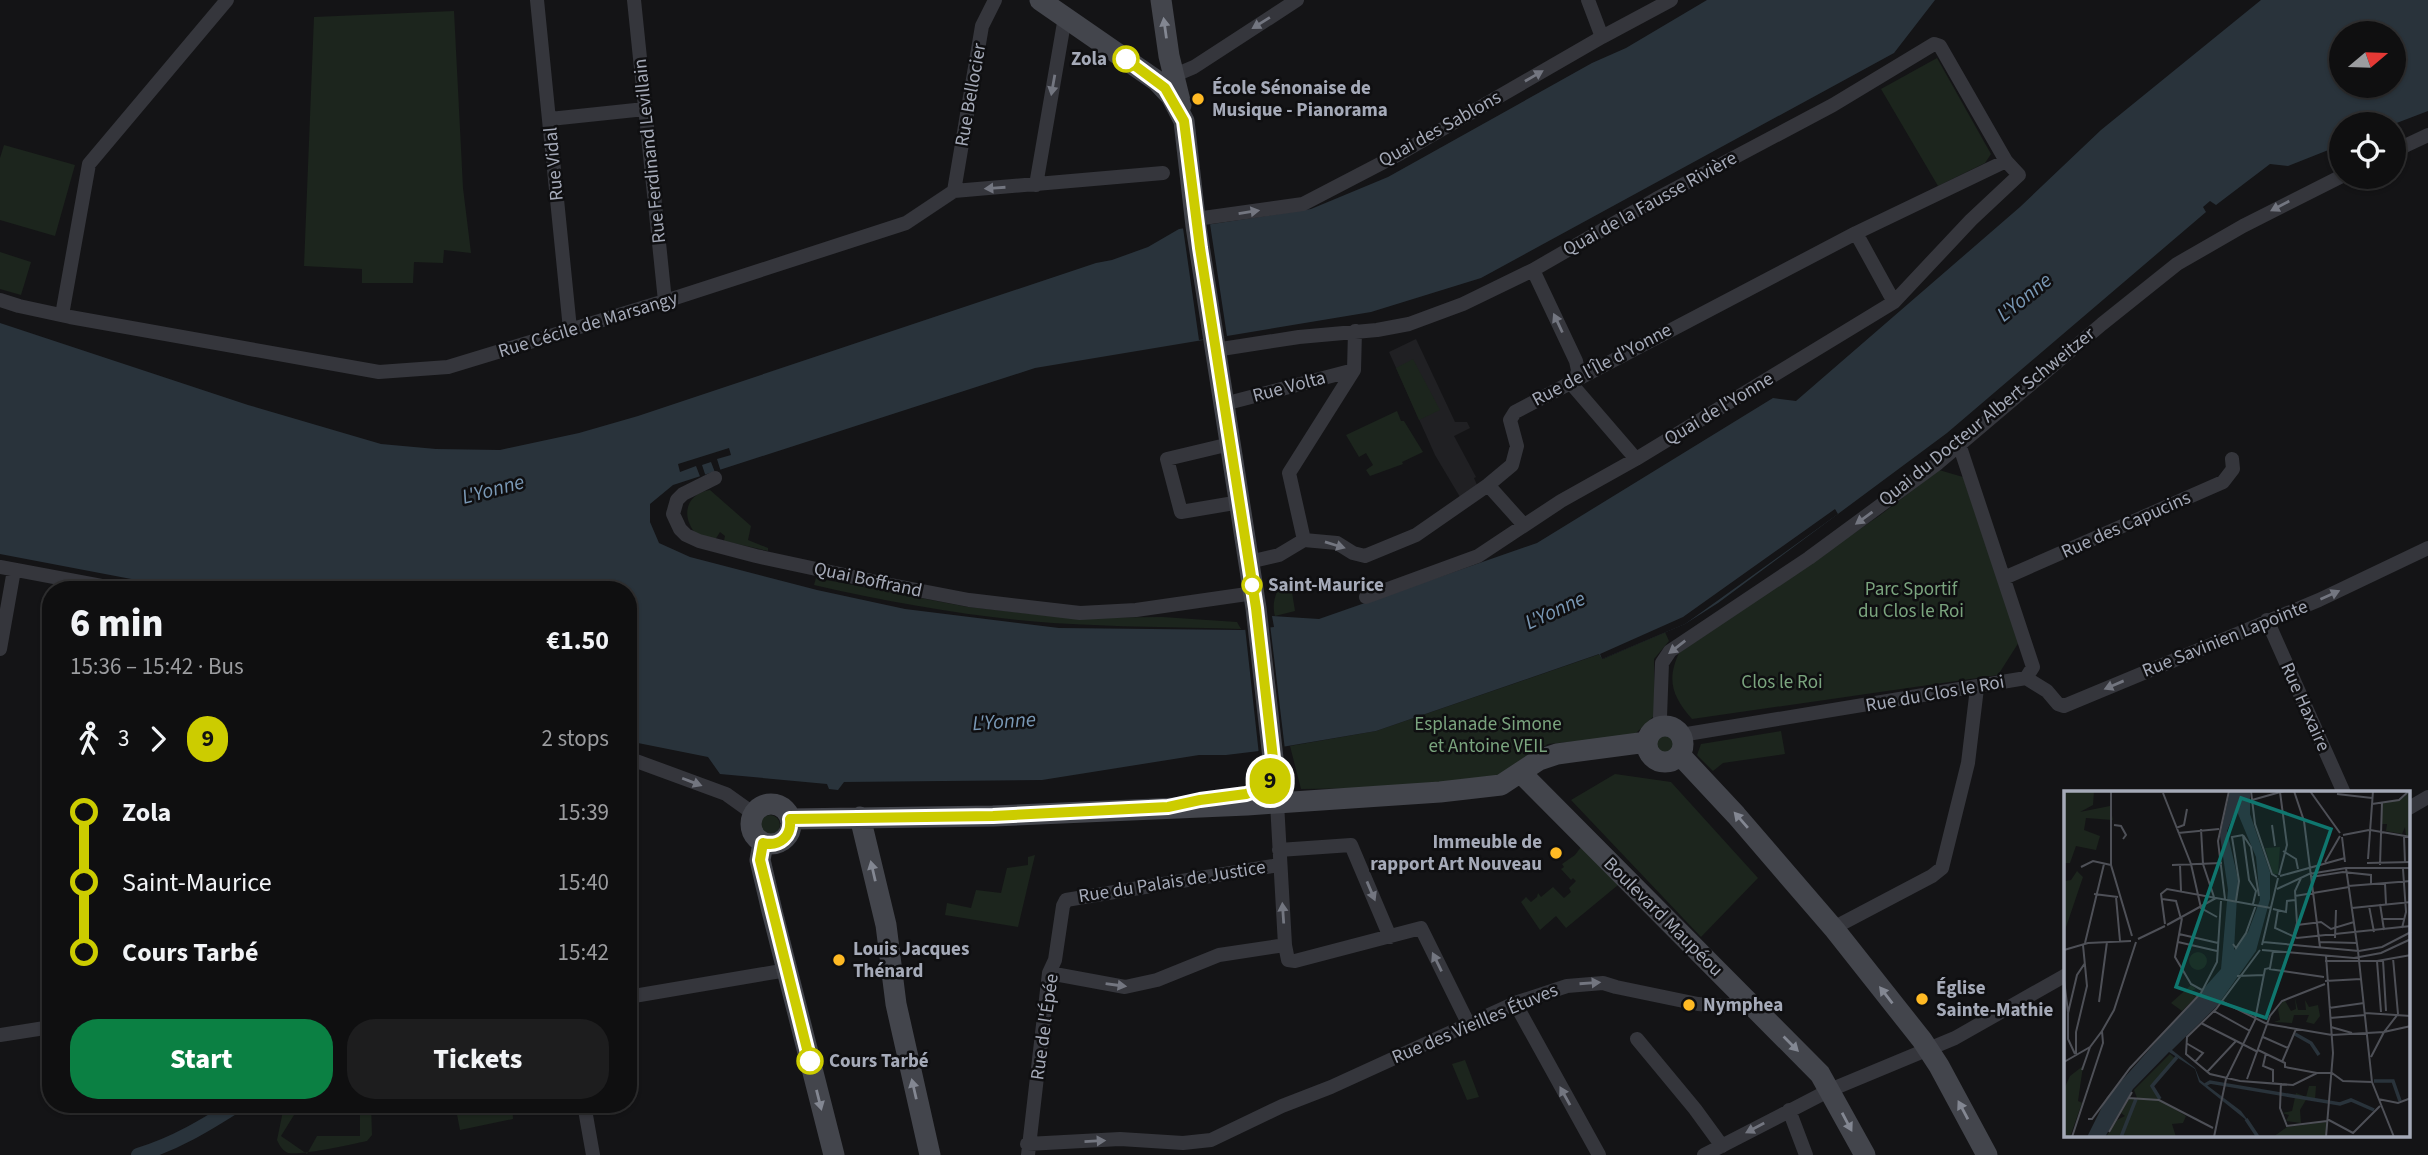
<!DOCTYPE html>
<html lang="en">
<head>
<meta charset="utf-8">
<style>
	:root { --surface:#0f0f10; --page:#1d1d1e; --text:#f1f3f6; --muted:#9b9c9f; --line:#2f2f30; --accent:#0b8043 }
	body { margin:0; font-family:"Source Sans 3",sans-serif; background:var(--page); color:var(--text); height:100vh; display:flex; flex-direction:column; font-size:26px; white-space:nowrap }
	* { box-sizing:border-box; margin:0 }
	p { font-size:23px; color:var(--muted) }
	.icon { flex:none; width:38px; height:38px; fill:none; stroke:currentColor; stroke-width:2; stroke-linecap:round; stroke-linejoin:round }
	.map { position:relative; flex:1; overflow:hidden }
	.details { position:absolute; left:42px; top:581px; width:595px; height:532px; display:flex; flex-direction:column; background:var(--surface); border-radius:28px; box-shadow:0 2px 5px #0004,0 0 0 2px var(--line) }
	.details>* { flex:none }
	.badge { padding:0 14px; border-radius:23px; font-size:24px; line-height:46px }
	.needle { width:46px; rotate:71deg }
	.buttons { position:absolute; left:2329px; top:21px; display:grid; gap:14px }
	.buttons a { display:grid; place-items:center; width:77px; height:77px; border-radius:50%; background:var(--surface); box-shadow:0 2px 5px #0004,0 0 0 2px var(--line); font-size:35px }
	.map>.badge { position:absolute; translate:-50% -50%; box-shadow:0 0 0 4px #fff }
	.legs { display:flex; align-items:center; gap:10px; height:77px; padding:0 28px; font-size:23px }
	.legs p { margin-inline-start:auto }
	.summary { display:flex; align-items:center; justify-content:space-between; height:119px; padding:0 28px }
	h1 { font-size:38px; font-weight:800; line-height:52px }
	.cta { display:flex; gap:14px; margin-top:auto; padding:14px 28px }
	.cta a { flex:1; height:80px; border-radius:28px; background:var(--accent); color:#fff; font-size:28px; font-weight:800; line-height:80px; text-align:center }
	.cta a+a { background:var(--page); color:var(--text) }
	ul { padding:0 28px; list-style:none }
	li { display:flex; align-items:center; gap:24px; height:70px; font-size:26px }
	li i { display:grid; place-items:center; width:10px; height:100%; margin:0 9px; background:currentColor }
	li i::after { content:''; width:18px; height:18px; margin:-9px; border:5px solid; border-radius:50%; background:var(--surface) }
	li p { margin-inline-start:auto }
	li:first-child i { background:linear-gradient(#0000 50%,currentColor 0) }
	li:last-child i { background:linear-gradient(currentColor 50%,#0000 0) }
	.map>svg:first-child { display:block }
	.built { fill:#202023 }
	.green { fill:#1c251d }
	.water { fill:#29333b; fill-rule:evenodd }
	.pier { fill:#141416 }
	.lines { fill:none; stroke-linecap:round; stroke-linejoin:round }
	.canal { stroke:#29333b; stroke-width:14 }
	.minor { stroke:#35363c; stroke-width:14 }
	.secondary { stroke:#43454c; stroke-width:21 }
	.oneway { fill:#737680 }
	.oneway2 { fill:#838792 }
	.line-1-casing { stroke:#fff; stroke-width:16 }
	.line-1 { stroke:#cc0; stroke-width:10 }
	.stop-1-dot { fill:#fff; stroke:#cc0; stroke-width:3.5 }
	.poi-dot { fill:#ffba24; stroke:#0f0f11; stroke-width:2.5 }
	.labels { text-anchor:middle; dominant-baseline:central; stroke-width:5; stroke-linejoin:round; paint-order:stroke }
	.stop-label { font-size:19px; font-weight:bold; fill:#a5aab8; stroke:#0f0f11; text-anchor:start }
	.poi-label { font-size:19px; font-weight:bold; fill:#a5aab8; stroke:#0f0f11; text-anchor:start }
	.street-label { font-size:19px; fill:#a5aab8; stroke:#0f0f11 }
	.park-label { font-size:19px; fill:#7aa47e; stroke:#0f0f11 }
	.water-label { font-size:21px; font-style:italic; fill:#7998b5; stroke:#0f0f11 }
	.inset-river { fill:none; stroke:#29333b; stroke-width:3.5 }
	.inset-road { fill:none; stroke:#4e5057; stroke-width:2 }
	.view { fill:#0f766e; fill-opacity:0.15; stroke:#0f766e; stroke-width:3.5 }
	.inset-edge { fill:none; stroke:#a5aab8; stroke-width:3.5 }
</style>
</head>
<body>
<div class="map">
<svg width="2428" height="1155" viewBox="0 0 2428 1155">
	<rect width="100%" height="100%" fill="#141416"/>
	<path class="built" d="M1416 339 1455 422H1467L1470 428 1454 436 1476 477 1474 478 1477 485 1460 497 1435 455 1389 352Z"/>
	<path class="green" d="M454 11 463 188 471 253 444 250 443 263 414 262 413 283H362V269L304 266 314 17Z
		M1937 58 1991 154 1985 163 1938 186 1881 89Z
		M4 145 75 165 55 236 0 220V158Z
		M0 252 31 262 21 295 0 289Z
		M1413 359 1440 410 1419 420 1396 368Z
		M1397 411 1401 421H1404L1423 452 1402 462 1403 464 1370 476 1366 470 1373 465 1366 453 1359 457 1346 435Z
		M1939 470 1963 477 2019 642 1998 675 1692 719C1673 697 1666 681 1679 653L1879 516Z
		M710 490 751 526 748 540 768 548V551L724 541 725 536 720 532 715 540 696 534C681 517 685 494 710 490Z
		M816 578 968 607 1071 618 1162 617 1237 622 1241 629C1178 627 1115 627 1053 623 972 617 893 603 814 585Z
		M1284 579 1291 586 1295 611 1275 616C1271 601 1277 591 1284 579Z
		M1665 632 1669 641 1654 659 1655 715 1636 733 1620 737 1548 744 1503 774 1477 780 1372 788 1301 789 1290 746 1376 731 1600 654 1603 659Z
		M1781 731 1785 754 1723 763 1713 771 1697 755 1701 744Z
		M1653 744a12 12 0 1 1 24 0a12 12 0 1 1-24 0Z
		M1615 774 1671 782 1758 878 1701 937 1571 800Z
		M760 825a10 10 0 1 1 20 0a10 10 0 1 1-20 0Z
		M1581 847 1618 885 1566 928 1556 916 1540 930 1521 902 1526 897 1531 902 1537 897 1538 893 1541 897 1553 887 1564 898 1571 892 1569 888 1576 881 1573 878 1571 880 1561 869 1564 867 1562 864 1575 855Z
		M1035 855 1018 927 945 915 947 903 971 908 976 890 1001 893 1007 868 1028 865V857Z
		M1465 1060 1479 1097 1467 1100 1452 1064Z
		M360 1104H371L372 1135 367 1141C348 1145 305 1155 288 1153 282 1150 280 1146 277 1140L283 1111 294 1115 281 1136 307 1154 317 1136H360Z
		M455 1104H512L513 1119 460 1130Z"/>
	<path class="water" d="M1707 0H1935L1894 53 1481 278 1371 312 1035 368 673 485 650 504V522L659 543 690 557 817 590 905 609 1059 628 1243 630 1274 627 1272 616 1319 619 1537 543 1773 398 1796 401 2020 207 2101 130 2261 0H2428V111L2394 124H2342L2341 145 2288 166 2270 164 2216 205 2210 201 2203 207 2206 212 1947 433 1718 603 1685 624 1602 659 1599 654 1376 731 1259 751 1226 755H1199L1042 780 844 782 838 790 829 789 827 784 720 774 708 757 628 741V590H189L0 554V323L248 405 381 444 436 449 500 450 579 433 638 416 1096 263 1112 260 1148 247 1179 229 1311 209 1388 177 1592 63 1626 48ZM2342 33H2394V86H2342Z"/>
	<path class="pier" d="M1210 224 1227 336 1199 340 1183 228Z
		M729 448 731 455 717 459 721 472 716 475 711 462 702 465 706 477 701 479 696 466 680 472 678 464Z
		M1835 509 1838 514 1685 624 1602 659 1600 654 1683 617Z
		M1270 624 1285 750 1259 755 1245 627Z"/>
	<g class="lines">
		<path class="canal" d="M138 1155C175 1144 206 1125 239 1104"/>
		<path class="minor" d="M537 0 570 329
			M634 0 665 301
			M1588 0 1602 37
			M1175 75 1194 67 1297 0
			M550 119 645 109
			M2394 151 2428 135
			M1036 185 1065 17
			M954 191 982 26 995 0
			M1196 219 1303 204 1401 153 1602 37 1671 0
			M1856 233 1894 302
			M1533 270 1576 361 1578 370 1574 387 1636 459
			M0 300 19 306 70 317 379 372 448 367 678 297 906 223 954 191 1163 173
			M62 315 89 164 227 0
			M1215 350 1299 337 1377 330 1409 324 1463 304 1533 270 1656 199 1833 105 1934 44 1940 46 2006 161 2019 175 1971 220 1894 302 1636 459 1561 501 1478 556 1366 597
			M1224 404 1354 370
			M1230 444 1167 459 1181 512 1240 502
			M715 478 683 494 677 500 673 514 680 529 686 535 699 541 756 556 891 585 969 600 1080 613 1136 610 1254 593
			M1488 485 1523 524
			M1304 540 1289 473 1354 370 1355 331
			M1249 562 1279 555 1304 540 1337 543 1353 553 1365 556 1416 535 1488 485 1512 465 1517 446 1510 420 1515 412 1856 233 2006 161
			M0 567 123 590
			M2004 578 2223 482 2233 469 2232 459
			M2267 620 2344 793
			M0 649 14 570
			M2026 678 2047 691 2058 704 2064 706 2319 600 2428 548
			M1664 726 1660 717 1662 663 1670 651 1809 558 1938 463 2102 324 2177 264 2243 226 2342 176
			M1681 735 2026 678 2033 667 1959 444
			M628 758 726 794 754 814
			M1277 803 1285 945 1288 960 1295 961 1421 928 1468 1023
			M2409 808 2428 797
			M1279 850 1351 845 1390 937
			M1835 930 1839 925 1932 876 1942 868 1968 763 1977 688
			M1049 973 1125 987 1157 980 1219 955 1285 945
			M628 997 787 970
			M1515 1003 1599 1155
			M0 1035 51 1027
			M1637 1039 1695 1109 1722 1146
			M584 1104 593 1155
			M1789 1110 1806 1155
			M1027 1144 1120 1139 1183 1143 1211 1140 1282 1106 1331 1087 1515 1003 1567 986 1603 983 1616 987 1698 1004 1724 1006 1747 1002
			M1028 1155 1049 973 1055 960 1063 906 1066 900 1279 865
			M1704 1155 1830 1090 1955 1038 2066 975"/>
		<path class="secondary" d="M1040 0 1157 81 1171 96 1184 121 1196 226 1256 608 1275 776
			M1161 0 1169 56 1181 105
			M1647 744a18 18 0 1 1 36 0a18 18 0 1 1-36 0Z
			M1680 755 1736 815 1835 930 1922 1040 1939 1066 1987 1155
			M1521 773 1820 1074 1865 1155
			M751 824a20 20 0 1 1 40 0a20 20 0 1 1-40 0Z
			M860 817 886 925 896 1004 930 1155
			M790 819 993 816 1247 805 1440 792 1501 785 1539 760 1557 754 1647 742
			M763 843 760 860 772 911 834 1155"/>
	</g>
	<defs><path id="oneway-solid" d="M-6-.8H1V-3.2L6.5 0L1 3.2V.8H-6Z" transform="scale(1.75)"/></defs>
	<g class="oneway">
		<use href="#oneway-solid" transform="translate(1261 23) rotate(148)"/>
		<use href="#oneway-solid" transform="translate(1534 76) rotate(-30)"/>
		<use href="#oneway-solid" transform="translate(1053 85) rotate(100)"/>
		<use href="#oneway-solid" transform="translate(995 188) rotate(176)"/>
		<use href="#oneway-solid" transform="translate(2280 206) rotate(152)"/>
		<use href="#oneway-solid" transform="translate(1249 212) rotate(-9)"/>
		<use href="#oneway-solid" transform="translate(1558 323) rotate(-115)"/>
		<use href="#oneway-solid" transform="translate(1864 518) rotate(144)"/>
		<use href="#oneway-solid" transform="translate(1335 545) rotate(17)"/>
		<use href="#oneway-solid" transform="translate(2330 595) rotate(-24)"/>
		<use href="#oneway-solid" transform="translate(1677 647) rotate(142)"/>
		<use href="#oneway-solid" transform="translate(2114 685) rotate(157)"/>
		<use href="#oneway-solid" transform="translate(692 782) rotate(21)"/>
		<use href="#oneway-solid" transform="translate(1371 891) rotate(67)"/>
		<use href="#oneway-solid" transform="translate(1283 913) rotate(-94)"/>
		<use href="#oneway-solid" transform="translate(1437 962) rotate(-116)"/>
		<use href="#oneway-solid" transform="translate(1590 983) rotate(-4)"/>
		<use href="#oneway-solid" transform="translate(1116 985) rotate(8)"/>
		<use href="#oneway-solid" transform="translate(1565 1096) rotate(-119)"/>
		<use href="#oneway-solid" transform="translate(1755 1128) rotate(152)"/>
		<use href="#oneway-solid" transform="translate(1095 1141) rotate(-3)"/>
	</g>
	<g class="oneway2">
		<use href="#oneway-solid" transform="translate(1165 28) rotate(-98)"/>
		<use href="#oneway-solid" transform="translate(1741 820) rotate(-131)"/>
		<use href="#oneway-solid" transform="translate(873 871) rotate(-103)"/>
		<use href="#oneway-solid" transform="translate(1886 995) rotate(-128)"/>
		<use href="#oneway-solid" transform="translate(1791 1044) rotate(45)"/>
		<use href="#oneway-solid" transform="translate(914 1089) rotate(-103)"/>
		<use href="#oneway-solid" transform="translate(819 1100) rotate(76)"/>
		<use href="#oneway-solid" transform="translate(1963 1110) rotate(-118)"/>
		<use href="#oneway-solid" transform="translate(1847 1122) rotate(62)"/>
	</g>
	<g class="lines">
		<defs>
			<path id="line-1" d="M810 1061 760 860 763 843C780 847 792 836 790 819L993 816 1168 807 1200 800 1246 794 1260 789 1275 776 1256 608 1200 248 1184 121 1165 88 1126 59"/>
		</defs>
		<use href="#line-1" class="line-1-casing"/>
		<use href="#line-1" class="line-1"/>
	</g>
	<g class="stop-1-dot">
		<circle cx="1126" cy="59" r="12"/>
		<circle cx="1252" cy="585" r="9"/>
		<circle cx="810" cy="1061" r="12"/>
	</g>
	<g class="poi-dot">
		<circle cx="1198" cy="99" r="7"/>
		<circle cx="1556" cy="853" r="7"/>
		<circle cx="839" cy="960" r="7"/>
		<circle cx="1922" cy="999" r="7"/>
		<circle cx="1689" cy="1005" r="7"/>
	</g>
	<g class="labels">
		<g class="stop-label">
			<text x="1107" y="59" text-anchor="end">Zola</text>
			<text x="1268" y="585">Saint-Maurice</text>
			<text x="829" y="1061">Cours Tarbé</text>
		</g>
		<g class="poi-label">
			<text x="1212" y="88">École Sénonaise de<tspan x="1212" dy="22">Musique - Pianorama</tspan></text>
			<text x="1542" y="842" text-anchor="end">Immeuble de<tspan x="1542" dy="22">rapport Art Nouveau</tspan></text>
			<text x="853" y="949">Louis Jacques<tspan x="853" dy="22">Thénard</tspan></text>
			<text x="1936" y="988">Église<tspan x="1936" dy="22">Sainte-Mathie</tspan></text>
			<text x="1703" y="1005">Nymphea</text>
		</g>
		<g class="street-label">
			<text transform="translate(971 95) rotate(-80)">Rue Bellocier</text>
			<text transform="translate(1440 129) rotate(-29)">Quai des Sablons</text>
			<text transform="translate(650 151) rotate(-96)">Rue Ferdinand Levillain</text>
			<text transform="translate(554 164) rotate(-95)">Rue Vidal</text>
			<text transform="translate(1650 204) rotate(-29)">Quai de la Fausse Rivière</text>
			<text transform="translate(588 325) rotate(-17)">Rue Cécile de Marsangy</text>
			<text transform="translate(1602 365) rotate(-28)">Rue de l'Île d'Yonne</text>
			<text transform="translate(1289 387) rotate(-15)">Rue Volta</text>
			<text transform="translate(1719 409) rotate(-31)">Quai de l'Yonne</text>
			<text transform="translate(1987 417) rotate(-39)">Quai du Docteur Albert Schweitzer</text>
			<text transform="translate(2126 525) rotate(-24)">Rue des Capucins</text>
			<text transform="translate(868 580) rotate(12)">Quai Boffrand</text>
			<text transform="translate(2225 639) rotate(-22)">Rue Savinien Lapointe</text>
			<text transform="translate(1935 694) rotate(-10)">Rue du Clos le Roi</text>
			<text transform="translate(2305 707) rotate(66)">Rue Haxaire</text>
			<text transform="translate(1172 882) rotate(-9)">Rue du Palais de Justice</text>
			<text transform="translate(1663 917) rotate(45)">Boulevard Maupéou</text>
			<text transform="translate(1475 1024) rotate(-23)">Rue des Vieilles Étuves</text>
			<text transform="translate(1045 1027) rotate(-82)">Rue de l'Épée</text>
		</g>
		<g class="park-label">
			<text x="1911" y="589">Parc Sportif<tspan x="1911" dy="22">du Clos le Roi</tspan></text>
			<text x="1782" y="682">Clos le Roi</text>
			<text x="1488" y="724">Esplanade Simone<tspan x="1488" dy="22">et Antoine VEIL</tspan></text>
		</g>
		<g class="water-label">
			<text transform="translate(2024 297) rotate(-39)">L'Yonne</text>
			<text transform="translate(493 489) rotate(-15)">L'Yonne</text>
			<text transform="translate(1555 610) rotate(-25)">L'Yonne</text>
			<text transform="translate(1004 721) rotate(-4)">L'Yonne</text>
		</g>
	</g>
	<g transform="translate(2064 791)">
		<rect width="346" height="346" fill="#141416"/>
		<path d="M0 0H30L29 14 16 21 46 15 49 29 22 27 20 39 36 45 32 59 12 55 6 72H0ZM346 0V45H342L341 36 338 43 322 40 323 33H317L318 12 336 9ZM216 56 214 83H209L201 57ZM13 80 19 86 0 142V90L7 89ZM125 170a9 9 0 1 1 18 0a9 9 0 1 1-18 0ZM127 194 132 198 125 201 130 205 136 202 118 220 107 212ZM231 207 234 219H242L241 209 245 216 254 214 256 225 250 233 242 231 245 224H230L228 232 210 231 216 229 214 218 220 208 227 220 232 218ZM106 263 113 269 89 294 95 309 122 325 119 332 108 333 112 346H42L53 329 61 325 57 322 65 308 73 307 70 299ZM19 275 14 310 18 312 6 346H0V298L6 285ZM245 295H252L251 309 243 307 236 319 237 332 222 330 225 324 218 322 228 320 232 302 242 306ZM262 331V346H209L223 336Z" fill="#1c251d"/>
		<path d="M166 0H186V23L206 81V108L192 160 153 215 108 259 131 277 136 289 177 320 186 332 135 291 131 278 105 261 69 298 41 346H23L43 306 157 178 164 99 156 45ZM172 18 192 66 196 109 184 141 170 159 174 88 163 40Z" fill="#29333b" fill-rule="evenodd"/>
		<path class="inset-river" d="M231 243 247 252 255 264M310 290H329L336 310M141 294 146 291 276 313 287 309 310 319M96 308 88 295 113 266M182 328 194 346M57 346 72 308"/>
		<path class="inset-road" d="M47 0V74L68 145M187 0 191 33 208 83 213 86M230 0 240 30 256 156M246 0 276 42M99 2 127 73 137 117 153 126M273 3 308 7M188 9 220 0M308 13 335 9 345 0M50 34 57 35 62 44 59 48M208 34 211 55M112 37 120 34 123 18M137 38 139 73 150 106M306 39 347 46M114 42 155 38M179 44 185 89 192 100 189 113M179 44 187 56 195 105M279 44 305 39M340 45 341 72M278 46 281 71M219 60 232 68 234 78M304 68 309 0M261 71 276 45M303 72 347 71M108 74 158 72M116 74 117 100M316 74 318 12M17 76 29 70 47 74M282 77 294 160M215 84 223 54 216 1M216 85 281 67M247 86 279 81 307 84V93M321 92 322 113M284 95 347 90M213 98 245 83 282 77H347M30 103 54 106M231 105 285 96M52 106 56 150M98 108 112 110 117 128M161 108 154 50 165 0M172 110 175 90 168 46 179 44M316 113 320 139M305 115 310 141M288 117 347 111M209 118 222 121 223 110 231 109M214 119 211 137 233 147 347 135M118 127 111 166 127 193 138 199M318 128H341M101 133 97 103 103 98 207 117M103 134 152 107M233 134 257 131 267 138 290 131M338 137 342 121 339 78M115 143 154 152M229 146 233 132 231 100 237 87M271 147 272 119M74 148 101 135M114 151 153 160M199 151 295 160 318 156 347 141M256 151 293 152M21 152 40 73M169 153 172 157 182 142 192 114M198 154 214 87M0 159 24 152 67 150M196 159 152 218 123 246 122 263 146 283 176 290 229 294 253 282H268M198 159 290 167 317 162 347 148M294 160 308 291 330 346M262 165 269 262 262 346M329 167 334 223M319 169 322 220M261 170H313L347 164M313 170 317 221M205 178 260 186M173 185 200 184M0 189 4 221M261 190 297 188M157 210 203 233 268 244 320 241 334 223M35 211 43 151M265 217 300 212M150 220 186 240M301 222 347 225M266 227 301 224M137 232 194 261M267 236 288 242M199 246 224 257M122 252 139 262 131 271M194 259 221 272V276L253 282M202 262 199 275 209 279V291M11 263 4 248V222L13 184 21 172M12 263V241L23 195 19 154M307 266 320 241 347 235M0 271 26 256 38 240M218 271 232 238M18 279 26 256M143 281 172 250M268 282 279 290 308 291M183 288 206 225 218 210 261 193M217 292 216 317 223 335 263 330M64 307 95 309 149 337M314 308 334 312 347 307M24 328H28L66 277 137 202 153 171 157 110M263 328 289 342 316 315M45 341 68 301M8 346 39 252 38 240 50 219 72 151M150 346 162 288 191 229 201 178 206 177 209 160"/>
		<path class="view" d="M177 7 267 38 202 227 112 196Z"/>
		<rect width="346" height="346" class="inset-edge"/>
	</g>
</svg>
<div class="buttons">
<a><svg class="needle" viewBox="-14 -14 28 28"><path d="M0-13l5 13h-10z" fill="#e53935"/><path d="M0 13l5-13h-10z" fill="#9b9c9f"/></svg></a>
<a><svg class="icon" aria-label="locate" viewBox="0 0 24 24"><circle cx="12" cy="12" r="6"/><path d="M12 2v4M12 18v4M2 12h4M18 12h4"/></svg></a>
</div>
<b class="badge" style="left:1270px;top:781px;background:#cc0;color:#111">9</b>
<section class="details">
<div class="summary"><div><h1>6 min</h1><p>15:36 – 15:42 · Bus</p></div><b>€1.50</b></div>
<div class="legs"><svg class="icon" aria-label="walk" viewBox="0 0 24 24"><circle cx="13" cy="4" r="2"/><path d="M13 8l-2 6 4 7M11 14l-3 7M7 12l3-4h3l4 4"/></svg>3<svg class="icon" aria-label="forward" viewBox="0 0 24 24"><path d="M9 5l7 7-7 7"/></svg><b class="badge" style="background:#cc0;color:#111">9</b><p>2 stops</p></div>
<ul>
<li><i style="color:#cc0"></i><b>Zola</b><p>15:39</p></li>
<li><i style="color:#cc0"></i><span>Saint-Maurice</span><p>15:40</p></li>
<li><i style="color:#cc0"></i><b>Cours Tarbé</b><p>15:42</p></li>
</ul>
<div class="cta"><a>Start</a><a>Tickets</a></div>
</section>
</div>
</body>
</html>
